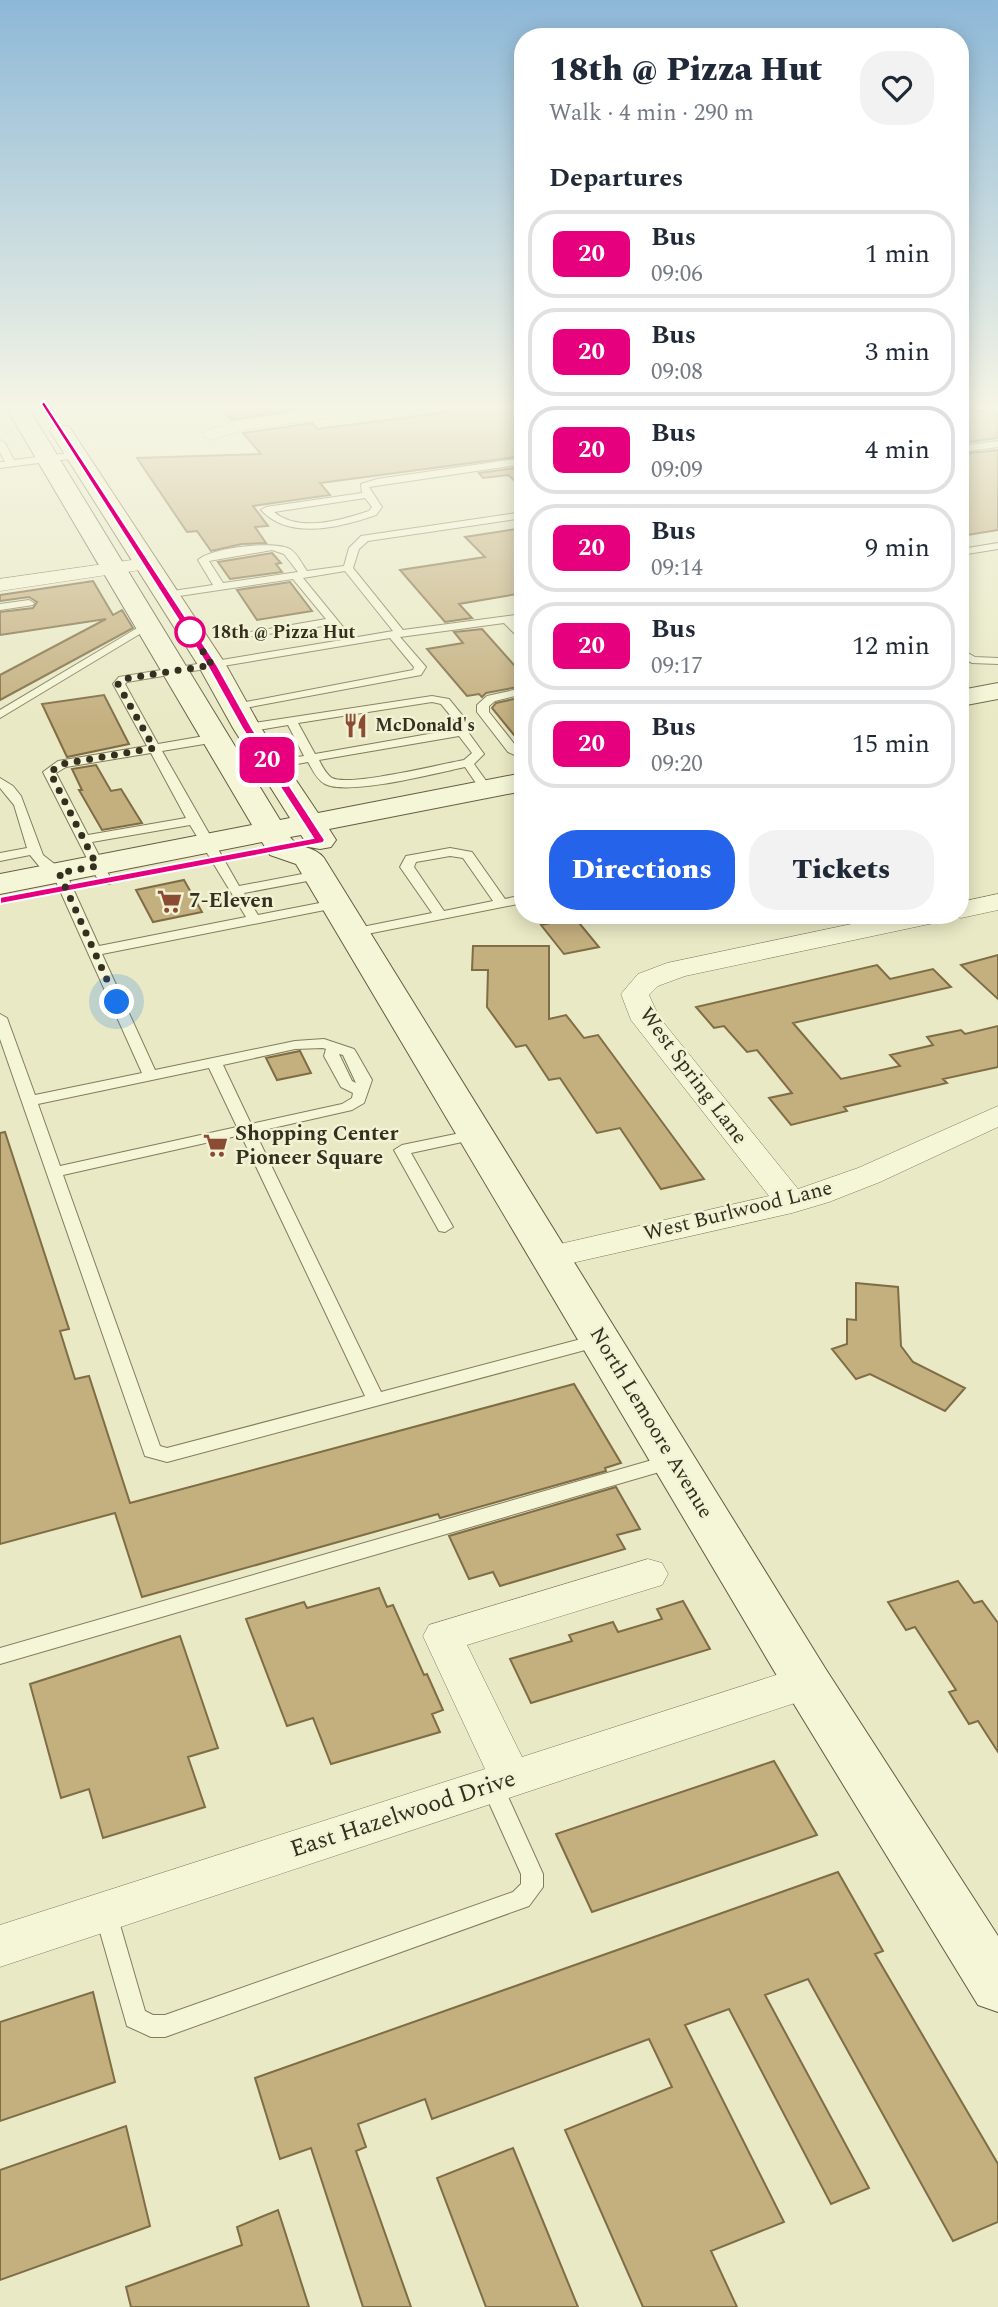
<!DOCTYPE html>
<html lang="en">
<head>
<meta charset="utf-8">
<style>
	:root { --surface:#fff; --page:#f2f2f3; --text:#1f2937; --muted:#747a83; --line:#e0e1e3; --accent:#2563eb }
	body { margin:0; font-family:Spectral,serif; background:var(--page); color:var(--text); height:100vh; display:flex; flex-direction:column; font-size:26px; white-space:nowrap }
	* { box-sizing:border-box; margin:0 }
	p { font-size:23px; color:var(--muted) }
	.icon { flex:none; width:38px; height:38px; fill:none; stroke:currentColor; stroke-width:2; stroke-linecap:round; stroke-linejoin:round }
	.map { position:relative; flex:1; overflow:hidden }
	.drawer { position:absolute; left:514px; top:28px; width:455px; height:896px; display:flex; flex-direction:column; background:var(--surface); border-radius:28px; box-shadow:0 4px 18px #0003 }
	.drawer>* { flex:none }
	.badge { padding:0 14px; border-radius:10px; font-size:24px; line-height:46px }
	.you { position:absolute; width:35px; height:35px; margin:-18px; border:5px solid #fff; border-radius:50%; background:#1a73e8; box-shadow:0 0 0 10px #1a73e833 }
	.map>.badge { position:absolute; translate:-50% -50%; box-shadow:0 0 0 4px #fff }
	h2 { padding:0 35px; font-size:26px; line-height:63px }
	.round { display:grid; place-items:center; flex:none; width:74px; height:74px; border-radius:28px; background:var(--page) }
	.headline { display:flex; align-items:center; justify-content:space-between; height:119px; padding:0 35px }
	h1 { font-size:33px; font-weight:800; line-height:52px }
	.button { display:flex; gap:14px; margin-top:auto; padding:14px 35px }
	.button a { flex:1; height:80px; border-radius:28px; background:var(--accent); color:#fff; font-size:28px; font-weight:800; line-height:80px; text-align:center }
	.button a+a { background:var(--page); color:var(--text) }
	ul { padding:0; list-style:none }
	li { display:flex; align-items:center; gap:21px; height:88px; margin:0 14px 10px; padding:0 21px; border:4px solid var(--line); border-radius:28px }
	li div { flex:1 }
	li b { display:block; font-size:26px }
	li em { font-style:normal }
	li .badge { min-width:77px; font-weight:700; text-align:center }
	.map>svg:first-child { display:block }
	.building { fill:#c4af7f; stroke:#7f6d45; stroke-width:2 }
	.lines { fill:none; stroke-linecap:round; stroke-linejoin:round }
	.service-casing { stroke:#827c5d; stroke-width:2 }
	.minor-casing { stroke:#827c5d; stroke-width:1 }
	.secondary-casing { stroke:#645d40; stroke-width:2 }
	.service { fill:#f5f5d7; fill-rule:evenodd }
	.minor { fill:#f5f5d7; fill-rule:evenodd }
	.secondary { fill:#f5f5d7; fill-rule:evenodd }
	.line { fill:#e6007e; stroke:#fff; stroke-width:2 }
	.walk { stroke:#342f1f; stroke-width:7; stroke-dasharray:0 12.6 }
	.stop-dot { fill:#fff; stroke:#e6007e; stroke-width:3.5 }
	.labels { text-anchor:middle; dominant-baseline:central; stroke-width:5; stroke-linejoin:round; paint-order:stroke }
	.far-stop-label { font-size:18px; font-weight:bold; fill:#342f1f; stroke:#f2f2d4; text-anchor:start }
	.far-poi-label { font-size:18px; font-weight:bold; fill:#342f1f; stroke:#f2f2d4; text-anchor:start }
	.poi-label { font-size:21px; font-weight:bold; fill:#342f1f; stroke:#f2f2d4; text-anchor:start }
	.street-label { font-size:21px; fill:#342f1f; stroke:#f2f2d4 }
	.near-street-label { font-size:24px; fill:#342f1f; stroke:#f2f2d4 }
</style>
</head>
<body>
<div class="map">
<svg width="998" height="2307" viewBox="0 0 998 2307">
	<rect width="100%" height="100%" fill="#e9e9c5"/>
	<path class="building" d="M217 404H295L299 409 232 420Z
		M507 404H523V456L320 483 330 495 253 506 268 526 255 527 266 543 242 544 211 551 197 531 187 532 137 458 261 454 243 433 312 423 317 429Z
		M961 410 998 412V438L961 443Z
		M998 450V530L961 536V454Z
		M523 467V488L508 475 483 478 479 473Z
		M523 528V593L459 604 472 618 445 622 400 570 485 557 465 537Z
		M272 553 281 563 276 564 282 572 230 579 218 562Z
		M93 581 113 615 122 610 133 628 0 700V675L106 619 0 635V612L33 608 37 602 29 597 0 601V595Z
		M290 582 312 611 257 620 237 590Z
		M482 629 523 675V686L486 693 482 697 479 694 467 696 427 649 463 643 454 632Z
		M104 695 129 744 67 757 42 704Z
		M523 697V746L492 708 496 703Z
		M96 765 111 791 121 789 142 823 102 830 79 790H82L72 769Z
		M184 880 202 912 153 922 136 890Z
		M575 918 599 947 564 954 541 925Z
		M473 946H549V1019L566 1015 584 1038 598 1035 704 1179 661 1189 620 1128 597 1133 560 1078 549 1080 526 1045 516 1047 487 1007 488 970H472Z
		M998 955V999L961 965Z
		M877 965 890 979 933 969 951 987 793 1023 841 1079 900 1066 890 1055 933 1045 927 1037 961 1030 965 1034 998 1026V1067L943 1079 947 1083 844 1107 847 1111 791 1125 769 1098 792 1093 757 1050 747 1052 724 1026 714 1028 696 1007Z
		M300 1051 311 1073 277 1080 266 1058Z
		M5 1132 69 1329 60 1331 75 1379 89 1376 130 1503 574 1384 621 1463 605 1468 606 1471 440 1518 438 1514 142 1597 115 1513 0 1544V1133Z
		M856 1283 898 1287 901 1346 913 1362 965 1388 945 1411 870 1374 856 1379 832 1349 847 1344V1319L856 1320Z
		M616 1487 640 1529 617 1535 625 1549 500 1586 493 1572 469 1579 449 1536Z
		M958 1581 974 1603 982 1601 998 1623V1752L978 1721 969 1724 949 1692 956 1690 915 1627 906 1630 888 1602Z
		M379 1588 387 1607 393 1605 424 1675 427 1674 443 1710 432 1714 440 1732 331 1764 313 1718 287 1726 246 1619 304 1602 307 1608Z
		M683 1601 710 1649 531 1703 510 1659 572 1641 569 1635 613 1622 618 1632 662 1619 657 1609Z
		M180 1636 218 1748 188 1757 205 1807 103 1838 89 1789 61 1798 30 1684Z
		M774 1761 817 1835 592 1912 556 1834Z
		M838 1872 883 1951 875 1954 998 2164V2222L953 2241 808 1979 765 1995 869 2188 831 2204 729 2009 685 2025 784 2222 711 2251 737 2307H643L565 2130 672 2087 649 2039 432 2119 425 2099 358 2124 366 2147 356 2151 411 2307H363L311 2148 280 2159 255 2078Z
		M93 1992 115 2082 0 2121V2022Z
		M126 2126 150 2226 0 2280V2170Z
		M513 2148 578 2307H486L437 2178Z
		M278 2210 309 2307H131L126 2287 242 2245 237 2227Z"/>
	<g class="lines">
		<defs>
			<path id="service" d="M0 440 5 443 14 460 77 452 82 455 77 458 0 468V462H5L0 452Z
				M998 441V447L961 452V446Z
				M523 458V464L369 487 382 507 376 515C341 527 290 541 261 510L266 507 362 493 361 484 377 479ZM365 498 372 507 369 511C342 520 299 533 274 512Z
				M523 512V518L368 541 359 549 353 568 403 630 523 614V620L515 621 523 630V639L519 638 504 623 400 637 426 667 421 675 234 710 230 709V705L413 670 414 667 390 638 127 682 125 684 158 744 216 734 222 738 216 742 162 751 239 886 318 871 325 875 318 879 244 893 258 915 335 900 342 904 335 908 102 954 155 1070 295 1041 324 1039 354 1049 356 1052 372 1080 364 1103 352 1110 255 1132 381 1392 600 1334 606 1336 609 1340 606 1344 600 1346 167 1462 145 1456 0 1039V1014L7 1018 35 1095 142 1073 53 875 39 866 30 855 0 861V853L27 848 14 805 0 788V778L13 786 21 796 43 855 66 873 99 946 246 917 190 825 92 842 112 881 110 884H100L43 772 58 761 147 746 113 684 119 677 342 640 330 625 241 638 240 636 245 633 326 619 293 579 166 598 161 595 166 592 213 585 198 560C210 548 274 540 290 549 297 553 302 564 307 571L344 566 349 548 361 536ZM272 550 284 554 298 572 223 583 209 561ZM345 571 393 631 352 638 303 578ZM151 753 186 818 88 835 56 773 66 767ZM323 1048 326 1049 324 1056 341 1087 353 1093 352 1098 342 1104 251 1124 223 1065 295 1049ZM339 1054 343 1055 356 1083 352 1081ZM209 1068 237 1127 60 1166 38 1104ZM241 1135 365 1396 167 1448 160 1446 63 1175Z
				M998 543V549L961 555V549Z
				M29 600 34 603 33 605 0 610V604Z
				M144 624 153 626 0 718V710Z
				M961 649 975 657 998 658V664L972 663 961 657Z
				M523 688V694L495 701 489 706V712L516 746 523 750V759L508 752 477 712V705L487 696Z
				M432 696 449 699 471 726 468 732 484 754 474 764 492 789 490 792H482L465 767C437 773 348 796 325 784 317 780 312 769 308 762L270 769 264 765 270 761 304 756 288 725 247 732 241 728 247 724ZM432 702 441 704 459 726 457 729 315 754 298 723ZM459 736 472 753 464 760C442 764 349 787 332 778 326 774 322 766 319 760Z
				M450 848 472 852 505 899 523 895V903L352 937 347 936 345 933 347 930 432 913 400 867 406 856ZM450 856 463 858 493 901 444 911 414 867 416 862Z
				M475 1130 483 1135 481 1138 411 1153 453 1227 445 1232 439 1231 394 1150 402 1145Z
				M673 1454 680 1456 682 1461 680 1466 0 1664V1648Z
				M492 1776 500 1779 543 1874V1887L529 1906 165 2037H151L127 2026 94 1911 97 1904 105 1901 113 1904 116 1911 145 2011 153 2015H165L513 1892 521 1884V1874L481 1785 484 1779Z"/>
			<path id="minor" d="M356 404H401L392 409 243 430 211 440 202 435 205 431 240 420Z
				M146 558 153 560 156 564 153 568 0 591V579Z
				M998 894V910L961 918 951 915H961V902Z
				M894 915H947L944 921 934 923 685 976 658 986 649 995 659 1017 798 1189 858 1168 998 1106V1127L880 1182 829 1202 792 1213 550 1268 538 1265 533 1257 538 1249 769 1196 631 1020 621 994 638 974 667 963Z
				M648 1559 662 1563 668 1574 662 1585 467 1645 522 1757 807 1665 822 1670 828 1682 822 1694 0 1967V1925L485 1769 423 1636 429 1625Z"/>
			<path id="secondary" d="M4 404H26L280 820 290 818 233 728 198 665 50 431 53 426H69L72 431 226 665 261 728 318 813 523 773V791L329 829 336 840 331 847 320 849 309 847 301 835 290 837C298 849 315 846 324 858L825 1668 998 1936V2012L978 2005 789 1696 296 864 270 855 262 842 0 894V874L252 825Z
				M998 683V699L961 706V690Z"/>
		</defs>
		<use href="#service" class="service-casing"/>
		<use href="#minor" class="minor-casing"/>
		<use href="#secondary" class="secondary-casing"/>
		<use href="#service" class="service"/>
		<use href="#minor" class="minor"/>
		<use href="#secondary" class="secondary"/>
	</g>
	<linearGradient id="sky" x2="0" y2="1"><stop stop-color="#8db8d7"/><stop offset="0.56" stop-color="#f5f5e5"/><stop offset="1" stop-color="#f5f5e5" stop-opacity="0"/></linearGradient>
	<rect width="998" height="727" fill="url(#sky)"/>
	<path class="line" d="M44 401 217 665 252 728 325 840 323 843 0 904V897L313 838 242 728 207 665 41 404Z"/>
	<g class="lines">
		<path class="walk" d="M117 1002 59 873 97 866 50 772 62 764 154 748 118 684 123 679 212 665 190 632"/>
	</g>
	<defs>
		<symbol id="restaurant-bare" viewBox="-9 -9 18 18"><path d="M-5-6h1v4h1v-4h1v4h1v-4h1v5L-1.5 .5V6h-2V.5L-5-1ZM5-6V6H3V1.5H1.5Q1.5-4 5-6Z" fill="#8b4c33" stroke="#f2f2d4" stroke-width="2.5" paint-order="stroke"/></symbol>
		<symbol id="supermarket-bare" viewBox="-9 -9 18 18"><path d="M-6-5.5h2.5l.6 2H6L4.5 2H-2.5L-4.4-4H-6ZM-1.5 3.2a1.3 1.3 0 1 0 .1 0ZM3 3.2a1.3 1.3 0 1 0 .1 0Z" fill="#8b4c33" stroke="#f2f2d4" stroke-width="2.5" paint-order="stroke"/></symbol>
	</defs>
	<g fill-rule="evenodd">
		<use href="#restaurant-bare" x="338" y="708" width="35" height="35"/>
		<use href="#supermarket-bare" x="152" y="884" width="35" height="35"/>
		<use href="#supermarket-bare" x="198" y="1128" width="35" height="35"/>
	</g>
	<circle class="stop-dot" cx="190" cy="632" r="14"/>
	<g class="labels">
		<g class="far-stop-label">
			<text x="211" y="632">18th @ Pizza Hut</text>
		</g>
		<g class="far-poi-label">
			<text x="375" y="725">McDonald's</text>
		</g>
		<g class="poi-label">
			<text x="189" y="901">7-Eleven</text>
			<text x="235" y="1134">Shopping Center<tspan x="235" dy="24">Pioneer Square</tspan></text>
		</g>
		<g class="street-label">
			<text transform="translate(693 1076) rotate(53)">West Spring Lane</text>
			<text transform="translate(738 1211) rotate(-14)">West Burlwood Lane</text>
			<text transform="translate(651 1423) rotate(59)">North Lemoore Avenue</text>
		</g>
		<g class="near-street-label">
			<text transform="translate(403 1814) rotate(-18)">East Hazelwood Drive</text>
		</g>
	</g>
</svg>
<div class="you" style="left:117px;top:1002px"></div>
<b class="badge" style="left:267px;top:760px;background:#e6007e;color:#fff">20</b>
<section class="drawer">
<div class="headline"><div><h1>18th @ Pizza Hut</h1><p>Walk · 4 min · 290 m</p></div><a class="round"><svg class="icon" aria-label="heart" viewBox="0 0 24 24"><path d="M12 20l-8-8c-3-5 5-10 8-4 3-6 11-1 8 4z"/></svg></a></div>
<h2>Departures</h2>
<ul>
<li><span class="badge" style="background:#e6007e;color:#fff">20</span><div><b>Bus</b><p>09:06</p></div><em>1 min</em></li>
<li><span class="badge" style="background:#e6007e;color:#fff">20</span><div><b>Bus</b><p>09:08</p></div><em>3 min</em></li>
<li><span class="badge" style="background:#e6007e;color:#fff">20</span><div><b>Bus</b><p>09:09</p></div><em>4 min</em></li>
<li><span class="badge" style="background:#e6007e;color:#fff">20</span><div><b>Bus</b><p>09:14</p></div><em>9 min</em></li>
<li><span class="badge" style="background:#e6007e;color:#fff">20</span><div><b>Bus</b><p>09:17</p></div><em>12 min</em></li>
<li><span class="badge" style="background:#e6007e;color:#fff">20</span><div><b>Bus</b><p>09:20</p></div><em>15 min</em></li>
</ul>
<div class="button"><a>Directions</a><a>Tickets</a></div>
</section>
</div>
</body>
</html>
